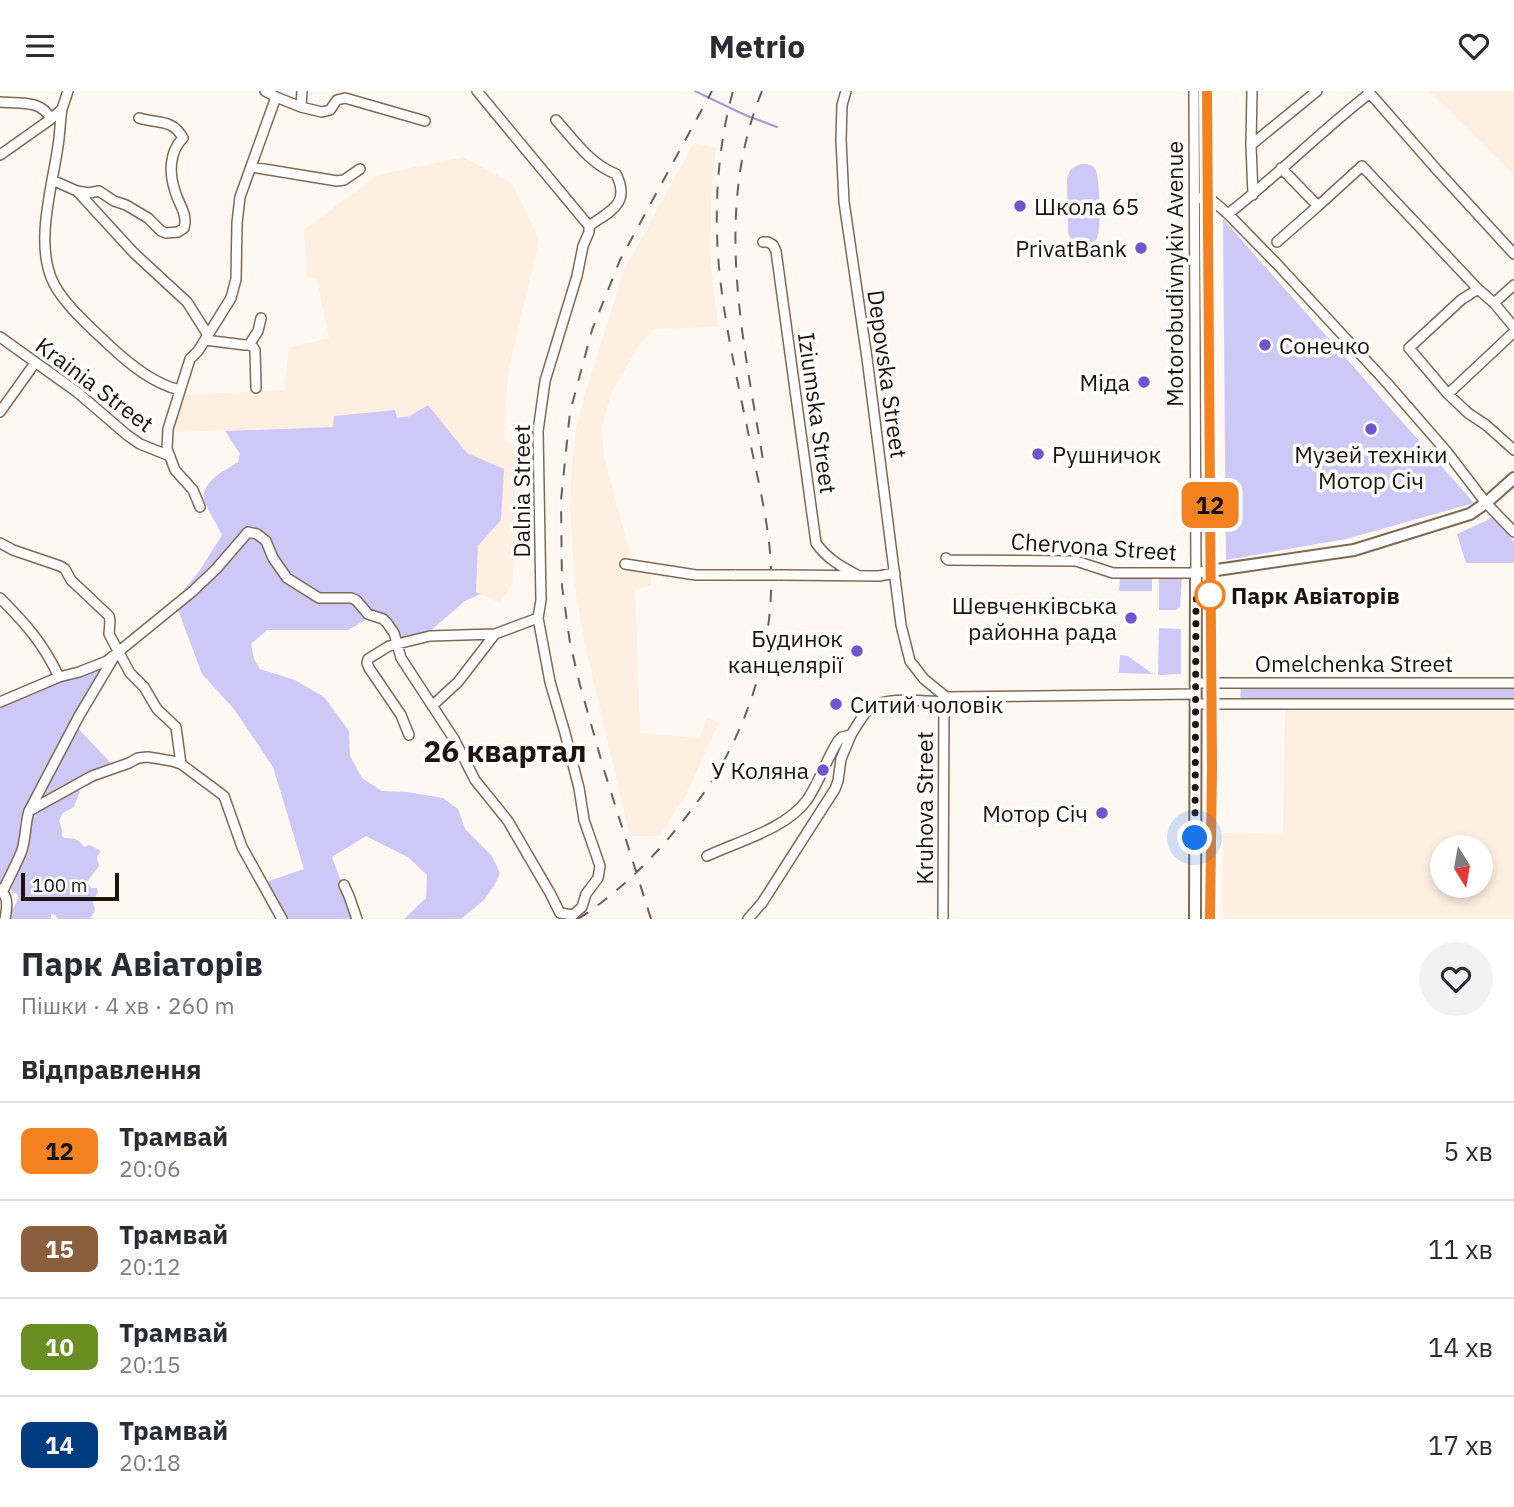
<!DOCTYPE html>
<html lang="uk">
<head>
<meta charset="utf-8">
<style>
	:root { --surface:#fff; --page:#f2f2f3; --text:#2b2b33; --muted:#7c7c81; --line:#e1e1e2 }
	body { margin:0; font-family:"IBM Plex Sans",sans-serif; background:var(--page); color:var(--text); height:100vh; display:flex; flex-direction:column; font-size:26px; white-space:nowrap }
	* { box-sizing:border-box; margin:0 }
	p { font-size:23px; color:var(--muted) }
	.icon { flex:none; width:38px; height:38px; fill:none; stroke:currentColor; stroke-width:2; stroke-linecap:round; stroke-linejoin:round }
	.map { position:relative; height:828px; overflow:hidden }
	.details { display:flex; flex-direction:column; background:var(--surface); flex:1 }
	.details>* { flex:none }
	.badge { padding:0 14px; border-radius:10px; font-size:24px; line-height:46px }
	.needle { width:46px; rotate:169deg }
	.tools { position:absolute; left:1430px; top:744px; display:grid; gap:14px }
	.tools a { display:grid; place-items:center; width:63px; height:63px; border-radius:50%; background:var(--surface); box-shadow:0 4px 10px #0003; font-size:35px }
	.scale { position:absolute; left:21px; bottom:18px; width:98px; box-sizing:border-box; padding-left:7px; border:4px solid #1d130a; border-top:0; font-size:19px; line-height:24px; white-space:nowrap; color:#1d130a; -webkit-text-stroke:5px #fff; paint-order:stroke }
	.you { position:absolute; width:35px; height:35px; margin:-18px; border:5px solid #fff; border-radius:50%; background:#1a73e8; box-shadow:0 0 0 10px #1a73e833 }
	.map>.badge { position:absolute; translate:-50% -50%; box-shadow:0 0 0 4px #fff }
	h2 { padding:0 21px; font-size:26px; line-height:63px }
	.round { display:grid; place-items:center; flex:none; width:74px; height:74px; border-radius:37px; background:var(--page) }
	.overview { display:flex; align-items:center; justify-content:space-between; height:119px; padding:0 21px }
	h1 { font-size:33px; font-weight:700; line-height:52px }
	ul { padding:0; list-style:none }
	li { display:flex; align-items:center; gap:21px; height:98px; padding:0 21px; border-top:2px solid var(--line) }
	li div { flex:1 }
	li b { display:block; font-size:26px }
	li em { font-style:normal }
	li .badge { min-width:77px; font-weight:700; text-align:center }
	header { display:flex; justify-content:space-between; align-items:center; height:91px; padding:0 21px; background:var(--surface); font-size:32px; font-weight:700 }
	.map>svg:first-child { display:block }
	.built { fill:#feefe3; fill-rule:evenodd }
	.green { fill:#cdc8f5 }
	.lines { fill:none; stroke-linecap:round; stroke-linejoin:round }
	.stream { stroke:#a298dd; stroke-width:2 }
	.minor-casing { stroke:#816852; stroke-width:12 }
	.major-casing { stroke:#816852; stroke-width:14 }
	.minor { stroke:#fff; stroke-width:9 }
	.major { stroke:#fff; stroke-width:10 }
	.tram { stroke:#696059; stroke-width:2 }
	.rail { stroke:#696059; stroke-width:2; stroke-dasharray:12 12; stroke-linecap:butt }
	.minor-bridge-casing { stroke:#816852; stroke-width:12; stroke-linecap:butt }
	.minor-bridge { stroke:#fff; stroke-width:9 }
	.line-casing { stroke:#fff; stroke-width:16 }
	.line { stroke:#f58220; stroke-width:10 }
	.walk { stroke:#1d130a; stroke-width:7; stroke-dasharray:0 12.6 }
	.poi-dot { fill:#7254ce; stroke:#fff; stroke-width:2.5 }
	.stop-dot { fill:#fff; stroke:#f58220; stroke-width:3.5 }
	.labels { text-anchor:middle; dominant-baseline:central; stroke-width:7; stroke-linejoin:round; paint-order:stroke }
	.poi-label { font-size:23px; fill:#1d130a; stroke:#fff; text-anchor:end }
	.street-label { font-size:23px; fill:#1d130a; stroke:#fff }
	.stop-label { font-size:23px; font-weight:bold; fill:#1d130a; stroke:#fff; text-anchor:start }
	.district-label { font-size:30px; font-weight:bold; fill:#1d130a; stroke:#fff }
</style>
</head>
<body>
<header><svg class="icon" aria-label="menu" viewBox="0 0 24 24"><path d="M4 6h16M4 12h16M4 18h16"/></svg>Metrio<svg class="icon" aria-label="heart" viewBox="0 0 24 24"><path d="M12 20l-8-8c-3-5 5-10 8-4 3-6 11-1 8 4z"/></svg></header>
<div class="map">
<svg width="1514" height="828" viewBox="0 0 1514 828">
	<rect width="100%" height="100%" fill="#fef8f3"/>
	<path class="built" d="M1429 0H1514V84Z
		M694 52 716 57 712 92 710 161 718 236 654 238 638 255 611 303 602 335 604 367 632 470 651 480V494L635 499 640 642 699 647 707 627 719 631 686 703 660 745H630L583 545 575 494 570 411 572 374 576 339 585 303 624 179Z
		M463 66 512 92 539 149 508 281 504 349 525 360 529 394V435L515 455 512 494 500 512 476 501 478 455 501 429 504 378 467 362 429 315 410 325 397 327 395 319 334 326V336L175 341V323L180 304 284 299 289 257 329 247 317 189 307 185 304 139 378 84Z
		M1285 614H1514V828H1223V742L1283 743ZM1442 756H1480V794H1442Z"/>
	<path class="green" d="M1081 73C1087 73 1092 73 1095 78 1100 84 1101 136 1098 144 1093 162 1072 157 1068 141L1067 87 1071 78Z
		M1223 128 1474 412 1346 448 1226 469Z
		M428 314 467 362 504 378 501 429 478 455 476 501 481 503 465 510 429 541 400 547 387 528 369 527 348 539H267L251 553 254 568 260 578 295 589 324 606 349 640 350 665 362 687 382 700 407 701 443 707 458 718 465 738 492 765 500 782 494 795 484 809 461 828H404L426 807 427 784 408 766 366 745 332 766 355 828H285L266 791 304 778 273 676 234 618 202 583 178 519 174 511 200 479 222 444C218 435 205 415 204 407 201 391 227 378 238 371L240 363 225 340 333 336 334 325 395 319 397 327 410 325Z
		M1494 426 1514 451V472H1466L1457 443Z
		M1159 486 1182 487 1180 516 1176 519H1159Z
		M1120 487 1152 488V500H1119Z
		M1159 537 1181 538V583L1158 584Z
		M1120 564 1128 565 1153 583 1119 582Z
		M108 573 73 632 111 672 106 685 86 696 79 689 24 720 20 731 19 760 5 792H0V616L55 591Z
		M1241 593 1514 594V610H1240Z
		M75 699 80 700 74 716 63 722 59 729 62 739V745L64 747C74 747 78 747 84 756L89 754 101 760 97 766 99 775 87 791 91 797H97L98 802 92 810C96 817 96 821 90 827L95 828H58L55 824 51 823V828H7C10 818 18 815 18 804L11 799 9 790 15 786 22 769 29 758V728L38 718Z"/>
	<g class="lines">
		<path class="stream" d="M695 0 745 24 777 36"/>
		<defs>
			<path id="minor" d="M265 0 276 6
				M846 0 842 14 841 49 844 111 867 267 901 534 910 570 924 588 946 606 1194 603
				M1252 0 1251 54 1253 104
				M1368 0 1438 80 1514 163
				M0 11C20 13 40 8 51 28
				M301 16 322 21 330 19 337 9 345 7 425 30
				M62 18C60 30 60 43 58 55 52 97 34 154 54 193 65 214 91 237 108 253 128 272 153 293 180 299
				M556 29C574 49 590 73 616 83 631 113 610 120 589 135
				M1251 54 1317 0
				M0 64 51 28 62 18 68 0
				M252 76 337 90 344 89 360 78
				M1281 77 1318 115 1362 75 1478 198
				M52 89 77 100 134 162 187 211 208 244
				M77 100 89 102 99 100 114 110 126 114 148 127 161 140 166 142 178 141 184 137C188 123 179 114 175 100 169 82 169 61 183 47 172 27 157 33 139 27
				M1195 106 1213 110 1228 123 1277 173 1387 292 1447 361 1486 412 1514 441
				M1228 123C1277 85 1321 40 1370 2
				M763 151H768L773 154 776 160 816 452C827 468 842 476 859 485
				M1277 151 1318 115
				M1514 194 1494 212 1478 198 1461 209 1409 257 1448 303 1468 322 1486 334 1514 359
				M1494 212 1514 236
				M0 246 77 301 127 344 140 353 170 365
				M205 249 245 254H249L258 240 261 227
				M249 254 253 256 255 259 256 297
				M1448 303 1514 241
				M0 321 35 272
				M200 416 193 399 175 379 167 358 168 338 190 268 198 260 231 207 236 188 237 132 240 106 276 6 301 16 302 0
				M0 452 13 459 60 475 65 478 71 489 109 525 110 530 109 543 130 582 144 596 157 618 176 636 181 673
				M946 467 948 469 1076 470 1113 482H1196L1194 0
				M625 473 696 484H736
				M783 484 879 485 895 482
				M0 507C26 533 43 552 59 586
				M1195 592H1514
				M0 611 59 586 79 581 107 570 193 500 216 478 248 441 257 443 266 450 273 467 287 487 319 507H351L356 509 368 523 383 528 387 532 394 542 401 567 454 648 475 689 508 730 550 802 560 822 573 824 582 816 586 803 598 787 600 775 584 729 579 697 565 642 550 591 538 527 541 509 538 340 545 290 577 185 583 155 589 141V135L477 0
				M1195 613H1514
				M432 615 458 591 495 543 538 527
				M409 644 401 624 369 577 367 572 368 568 389 555 430 545 495 543
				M29 720 92 685 129 672 138 667 148 666 172 670 181 673 224 705 242 756 282 828
				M707 765C739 750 786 738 807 709 820 690 826 669 838 650L842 646 851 644C856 636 861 627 867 620 881 604 923 610 944 611
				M344 794 349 805 357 828
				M0 798C9 806 7 817 5 828
				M3 800C9 786 17 773 22 759 26 746 25 733 29 720L79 625 114 566
				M748 828 762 812 835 698 838 690 841 668 851 644
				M943 828 944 611 945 608"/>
			<path id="major" d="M1195 828 1196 482 1354 459 1470 423 1486 412 1514 387"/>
		</defs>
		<use href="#minor" class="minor-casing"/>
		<use href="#major" class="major-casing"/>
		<use href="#minor" class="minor"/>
		<use href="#major" class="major"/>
		<path class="tram" d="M1208 0 1212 677 1210 828"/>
		<path class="rail" d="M762 0C713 120 743 247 763 369
			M578 828C626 797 665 755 698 710 747 644 774 559 771 476 769 431 757 385 748 341 738 292 727 244 721 195 713 131 716 62 733 0
			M651 828 604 679 580 594 570 552 562 495 561 409 570 321 592 239 620 169 712 0"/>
		<defs>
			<path id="minor-bridge" d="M736 484H783"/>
		</defs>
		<use href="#minor-bridge" class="minor-bridge-casing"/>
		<use href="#minor-bridge" class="minor-bridge"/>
	</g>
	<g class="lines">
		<defs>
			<path id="line" d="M1207 0 1212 677 1210 828"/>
		</defs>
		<use href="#line" class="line-casing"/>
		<use href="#line" class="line"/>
		<path class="walk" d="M1195 747 1196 508 1210 504"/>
	</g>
	<g class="poi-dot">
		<circle cx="1020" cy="115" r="7"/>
		<circle cx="1141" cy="157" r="7"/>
		<circle cx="1265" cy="254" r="7"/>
		<circle cx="1144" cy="291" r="7"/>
		<circle cx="1371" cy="338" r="7"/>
		<circle cx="1038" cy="363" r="7"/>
		<circle cx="1131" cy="527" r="7"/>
		<circle cx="857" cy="560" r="7"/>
		<circle cx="836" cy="613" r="7"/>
		<circle cx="823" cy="679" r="7"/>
		<circle cx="1102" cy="722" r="7"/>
	</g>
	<circle class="stop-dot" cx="1210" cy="504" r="14"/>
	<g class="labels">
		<g class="poi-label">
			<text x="1034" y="115" text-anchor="start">Школа 65</text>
			<text x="1127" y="157">PrivatBank</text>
			<text x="1279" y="254" text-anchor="start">Сонечко</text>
			<text x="1130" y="291">Міда</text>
			<text x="1052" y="363" text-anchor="start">Рушничок</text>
			<text x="1371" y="363" text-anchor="middle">Музей техніки<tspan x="1371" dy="26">Мотор Січ</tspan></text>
			<text x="1117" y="514">Шевченківська<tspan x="1117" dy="26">районна рада</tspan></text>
			<text x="843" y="547">Будинок<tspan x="843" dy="26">канцелярії</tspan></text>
			<text x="850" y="613" text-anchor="start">Ситий чоловік</text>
			<text x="809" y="679">У Коляна</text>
			<text x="1088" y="722">Мотор Січ</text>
		</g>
		<g class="street-label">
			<text transform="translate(1174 183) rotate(-90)">Motorobudivnykiv Avenue</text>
			<text transform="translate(888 283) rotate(82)">Depovska Street</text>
			<text transform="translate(95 293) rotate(37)">Krainia Street</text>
			<text transform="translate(818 322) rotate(82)">Iziumska Street</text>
			<text transform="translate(521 400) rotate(-90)">Dalnia Street</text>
			<text transform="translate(1094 455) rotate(4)">Chervona Street</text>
			<text x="1354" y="572">Omelchenka Street</text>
			<text transform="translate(924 717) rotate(-90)">Kruhova Street</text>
		</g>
		<g class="stop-label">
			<text x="1231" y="504">Парк Авіаторів</text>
		</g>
		<g class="district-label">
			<text x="505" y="659">26 квартал</text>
		</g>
	</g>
</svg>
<div class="tools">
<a><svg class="needle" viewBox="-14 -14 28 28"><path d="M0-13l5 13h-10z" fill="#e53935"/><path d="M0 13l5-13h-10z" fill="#7c7c81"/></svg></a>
</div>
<div class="scale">100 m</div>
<div class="you" style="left:1195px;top:747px"></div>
<b class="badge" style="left:1210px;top:414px;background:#f58220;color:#111">12</b>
</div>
<section class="details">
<div class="overview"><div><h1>Парк Авіаторів</h1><p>Пішки · 4 хв · 260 m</p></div><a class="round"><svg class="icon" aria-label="heart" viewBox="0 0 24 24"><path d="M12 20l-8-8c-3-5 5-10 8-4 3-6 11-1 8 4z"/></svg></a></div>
<h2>Відправлення</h2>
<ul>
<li><span class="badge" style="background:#f58220;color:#111">12</span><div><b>Трамвай</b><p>20:06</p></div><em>5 хв</em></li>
<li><span class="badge" style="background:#8b5e3c;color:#fff">15</span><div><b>Трамвай</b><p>20:12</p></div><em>11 хв</em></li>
<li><span class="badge" style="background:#6b8e23;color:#fff">10</span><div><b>Трамвай</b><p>20:15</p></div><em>14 хв</em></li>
<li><span class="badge" style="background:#003b80;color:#fff">14</span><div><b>Трамвай</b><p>20:18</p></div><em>17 хв</em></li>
</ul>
</section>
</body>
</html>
